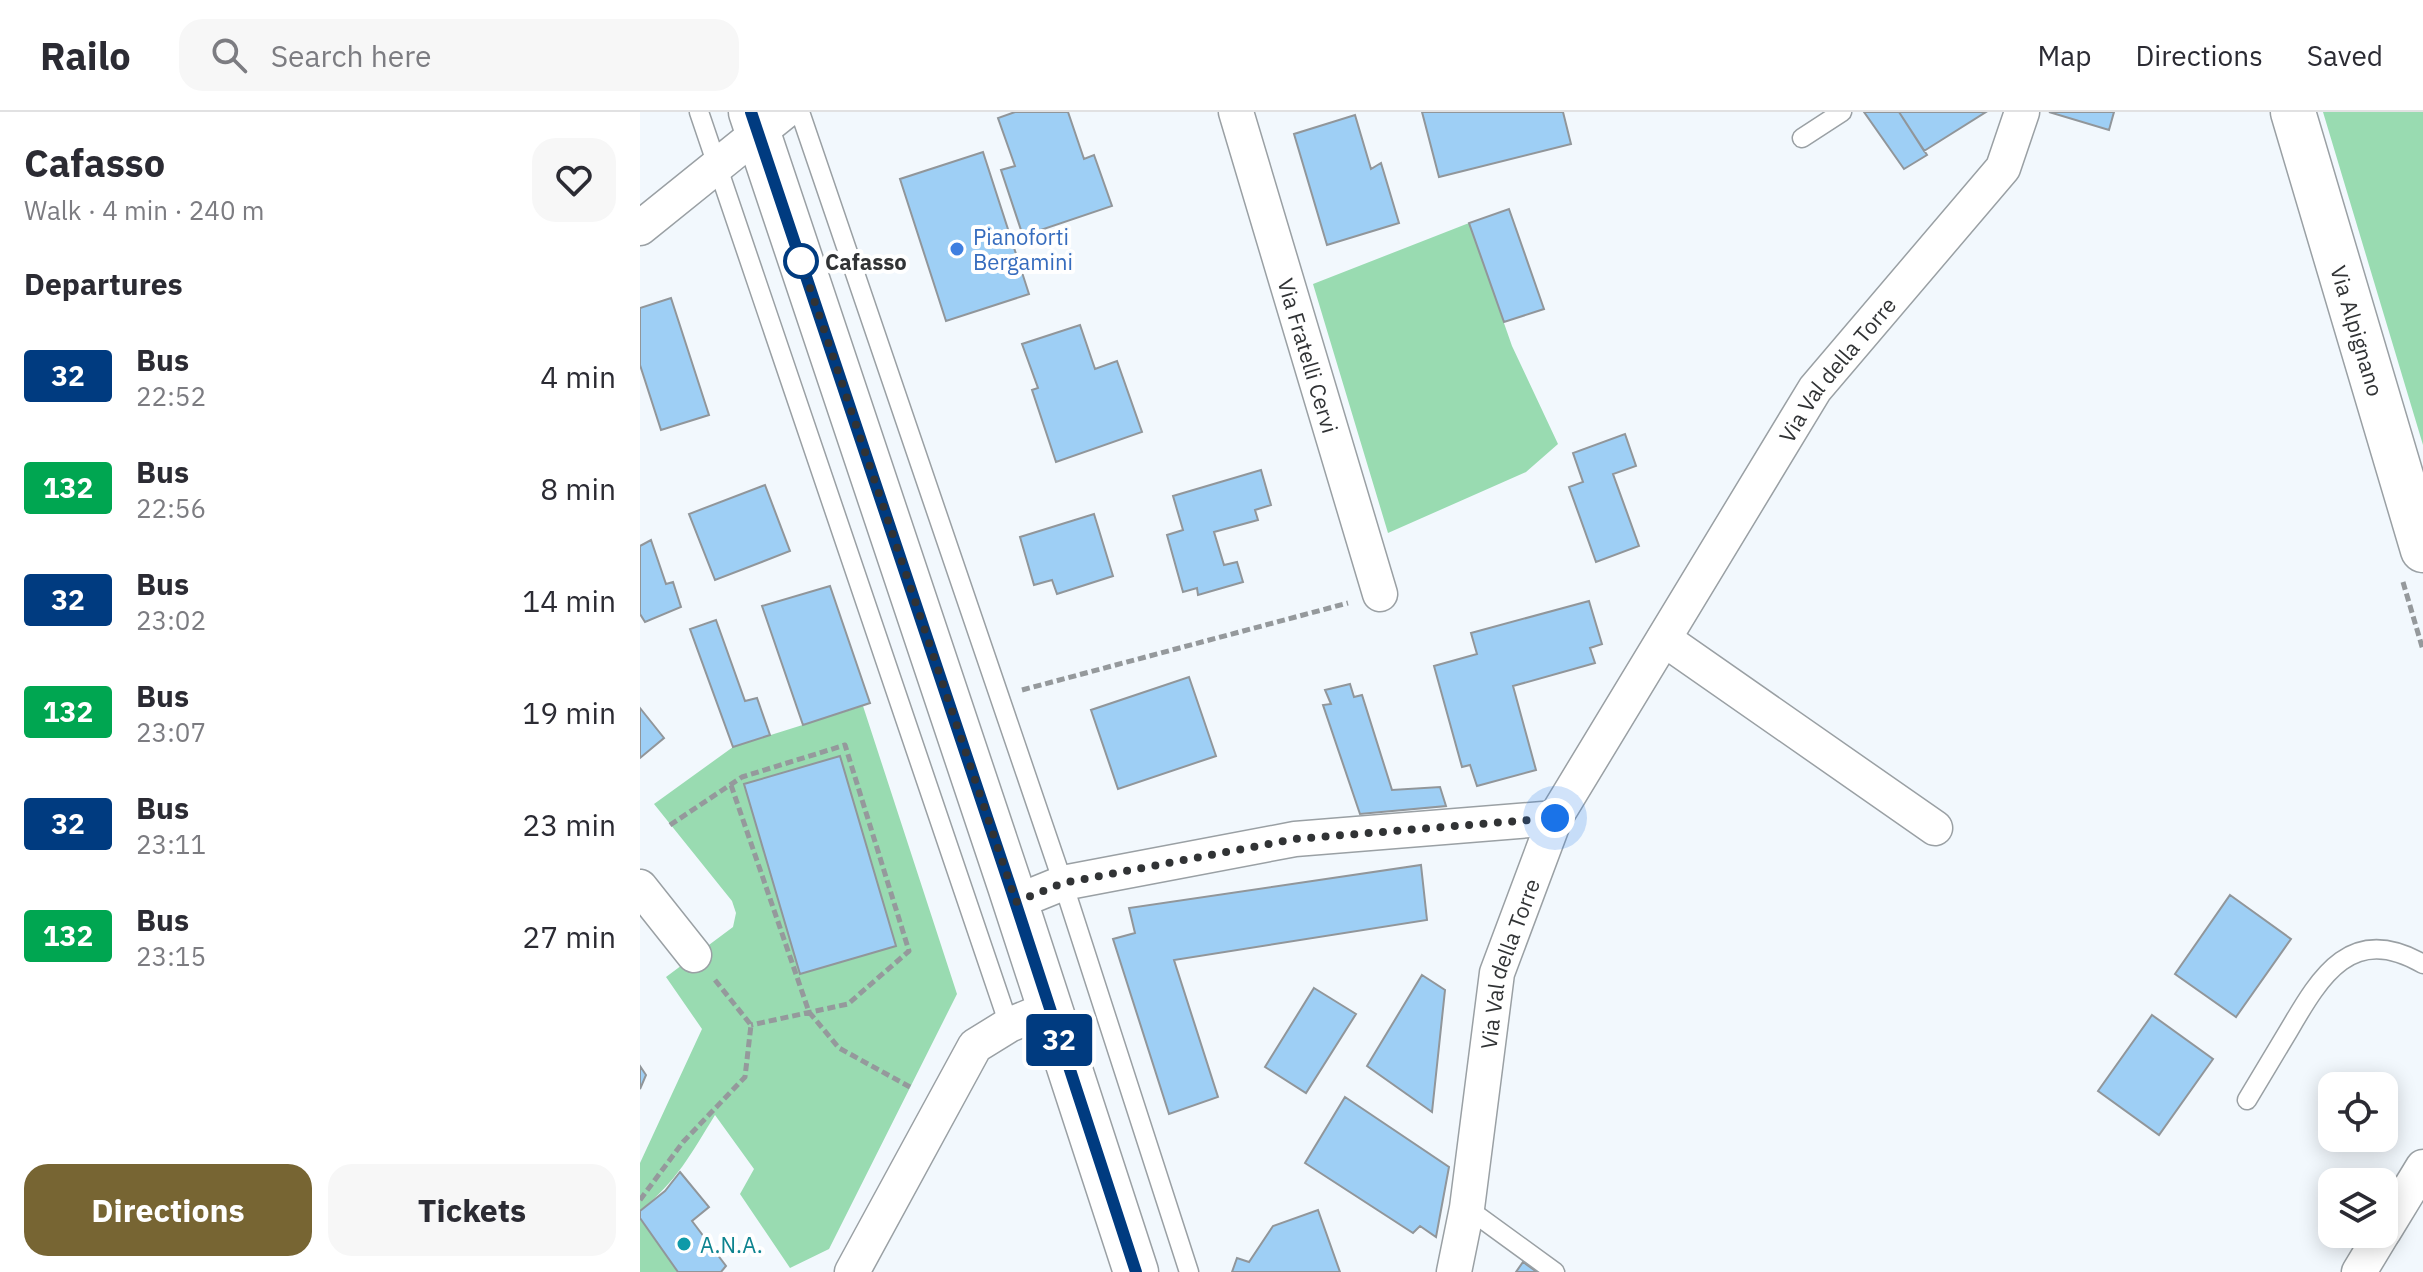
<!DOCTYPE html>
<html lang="en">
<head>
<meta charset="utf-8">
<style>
	:root { --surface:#fff; --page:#f7f7f7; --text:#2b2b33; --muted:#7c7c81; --line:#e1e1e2; --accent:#776533 }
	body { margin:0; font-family:"IBM Plex Sans",sans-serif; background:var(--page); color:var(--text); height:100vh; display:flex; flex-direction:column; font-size:30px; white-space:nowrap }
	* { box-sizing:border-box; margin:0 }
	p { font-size:26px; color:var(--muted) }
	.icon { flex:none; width:44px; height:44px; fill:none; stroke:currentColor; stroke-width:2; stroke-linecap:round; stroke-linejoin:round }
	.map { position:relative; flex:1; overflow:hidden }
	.details { display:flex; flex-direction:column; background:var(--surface); width:640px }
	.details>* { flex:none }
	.badge { padding:0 16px; border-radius:6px; font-size:28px; line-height:52px }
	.buttons { position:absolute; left:1678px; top:960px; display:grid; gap:16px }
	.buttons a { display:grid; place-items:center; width:80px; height:80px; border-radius:16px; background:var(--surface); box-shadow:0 4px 20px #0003; font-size:40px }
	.you { position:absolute; width:40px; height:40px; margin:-20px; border:6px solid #fff; border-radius:50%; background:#1a73e8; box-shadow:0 0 0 12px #1a73e833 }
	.map>.badge { position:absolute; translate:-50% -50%; box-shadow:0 0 0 4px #fff }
	h2 { padding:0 24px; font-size:30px; line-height:72px }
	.round { display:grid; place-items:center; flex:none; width:84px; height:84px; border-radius:24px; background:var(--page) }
	.overview { display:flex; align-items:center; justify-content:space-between; height:136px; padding:0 24px }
	h1 { font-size:38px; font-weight:800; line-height:60px }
	.primary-button { display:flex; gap:16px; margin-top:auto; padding:16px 24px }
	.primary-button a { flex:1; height:92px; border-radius:24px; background:var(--accent); color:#fff; font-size:32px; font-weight:800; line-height:92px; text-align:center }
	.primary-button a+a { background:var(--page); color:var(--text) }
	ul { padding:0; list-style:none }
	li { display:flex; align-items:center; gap:24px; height:112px; padding:0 24px }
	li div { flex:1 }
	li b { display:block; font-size:30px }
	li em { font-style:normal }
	li .badge { min-width:88px; font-weight:700; text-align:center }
	header { display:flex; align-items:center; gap:48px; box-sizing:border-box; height:112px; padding:0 40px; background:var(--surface); border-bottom:2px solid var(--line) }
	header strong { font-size:38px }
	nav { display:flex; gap:44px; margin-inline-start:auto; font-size:28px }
	.search { width:560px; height:72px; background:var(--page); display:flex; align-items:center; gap:20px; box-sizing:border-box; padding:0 28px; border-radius:24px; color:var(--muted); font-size:30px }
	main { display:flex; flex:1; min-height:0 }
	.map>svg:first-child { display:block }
	.green { fill:#99dbb1 }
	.building { fill:#9ecff5; stroke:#91969a; stroke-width:2 }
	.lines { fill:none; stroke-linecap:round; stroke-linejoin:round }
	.lane-casing { stroke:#9aa0a4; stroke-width:21 }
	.street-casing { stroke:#9aa0a4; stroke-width:37 }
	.secondary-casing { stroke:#9aa0a4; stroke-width:47 }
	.path { stroke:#95999c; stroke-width:5; stroke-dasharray:8 4; stroke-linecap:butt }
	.lane { stroke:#fff; stroke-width:18 }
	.street { stroke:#fff; stroke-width:34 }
	.secondary { stroke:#fff; stroke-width:44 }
	.line-casing { stroke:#fff; stroke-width:18 }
	.line { stroke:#003b80; stroke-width:12 }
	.walk { stroke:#313335; stroke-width:8; stroke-dasharray:0 14.4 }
	.shop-dot { fill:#3f7fe0; stroke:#fff; stroke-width:3 }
	.stop-dot { fill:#fff; stroke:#003b80; stroke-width:4 }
	.culture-dot { fill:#0f9aa8; stroke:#fff; stroke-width:3 }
	.labels { text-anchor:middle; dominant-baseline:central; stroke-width:8; stroke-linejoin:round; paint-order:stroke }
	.shop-label { font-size:22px; fill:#366cbe; stroke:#fff; text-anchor:start }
	.stop-label { font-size:22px; font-weight:bold; fill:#313335; stroke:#fff; text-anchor:start }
	.street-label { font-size:22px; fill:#313335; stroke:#fff }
	.culture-label { font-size:22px; fill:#0d838f; stroke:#fff; text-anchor:start }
</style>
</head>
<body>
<header>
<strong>Railo</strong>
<div class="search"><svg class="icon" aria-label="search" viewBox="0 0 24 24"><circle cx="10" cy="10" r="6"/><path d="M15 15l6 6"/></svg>Search here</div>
<nav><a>Map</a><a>Directions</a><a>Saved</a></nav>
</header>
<main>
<section class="details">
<div class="overview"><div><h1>Cafasso</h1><p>Walk · 4 min · 240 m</p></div><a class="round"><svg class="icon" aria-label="heart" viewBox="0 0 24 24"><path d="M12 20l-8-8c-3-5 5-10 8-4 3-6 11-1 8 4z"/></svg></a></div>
<h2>Departures</h2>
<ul>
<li><span class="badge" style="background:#003b80;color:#fff">32</span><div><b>Bus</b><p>22:52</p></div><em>4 min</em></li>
<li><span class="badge" style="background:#00a651;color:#fff">132</span><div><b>Bus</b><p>22:56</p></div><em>8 min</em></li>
<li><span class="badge" style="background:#003b80;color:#fff">32</span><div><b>Bus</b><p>23:02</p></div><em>14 min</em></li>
<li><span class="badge" style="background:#00a651;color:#fff">132</span><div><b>Bus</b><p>23:07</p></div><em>19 min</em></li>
<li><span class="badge" style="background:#003b80;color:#fff">32</span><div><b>Bus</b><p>23:11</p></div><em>23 min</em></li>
<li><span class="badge" style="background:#00a651;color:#fff">132</span><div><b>Bus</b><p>23:15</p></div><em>27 min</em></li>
</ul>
<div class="primary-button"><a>Directions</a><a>Tickets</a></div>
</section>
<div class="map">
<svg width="1783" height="1160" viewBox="0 0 1783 1160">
	<rect width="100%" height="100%" fill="#f2f8fd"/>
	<path class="green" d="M1683 0H1783V333Z
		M829 111 872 234 918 332 886 360 748 421 673 172Z
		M223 594 317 882 189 1137 150 1156 100 1082 114 1057 75 1003C51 1042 37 1069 0 1099V1051L62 917 26 865 93 815 96 801 92 789 14 692 93 635Z
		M0 1106 38 1160H0Z"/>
	<path class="building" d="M375 0H428L444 47 454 43 472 94 383 124 361 58 375 54 358 6Z
		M782 0H923L931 32 799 65Z
		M1224 0H1259L1287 43 1264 57Z
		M1259 0H1346L1284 39Z
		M1409 0H1474L1469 18Z
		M715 3 731 57 741 51 759 111 687 133 654 22Z
		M343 40 389 182 306 209 260 67Z
		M869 97 904 197 864 210 829 111Z
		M31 186 69 303 21 318 0 253V196Z
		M440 213 455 257 477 249 502 320 416 350 392 278 398 276 382 232Z
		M985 322 996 354 973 362 999 434 956 450 929 375 943 370 933 341Z
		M621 358 631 393 615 398 618 408 574 420 584 453 597 450 603 470 558 483 557 476 543 480 527 423 543 418 533 384Z
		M125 373 150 439 75 468 49 402Z
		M454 402 473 464 417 482 412 468 394 473 380 425Z
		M11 428 26 472 33 470 41 495 5 510 0 502V434Z
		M190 474 230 591 163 613 122 494Z
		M949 489 962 532 950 536 955 551 873 574 896 658 837 674 830 653 822 655 794 554 837 542 831 521Z
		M76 508 105 589 117 586 130 623 93 635 50 517Z
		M549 565 576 644 478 677 451 598Z
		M710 572 714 585 722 583 752 678 800 675 806 694 720 702 683 593 691 592 685 578Z
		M0 596 24 626 0 646Z
		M200 644 256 834 160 862 104 672Z
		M781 753 787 808 534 848 578 985 529 1002 473 827 495 821 489 796Z
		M1590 783 1651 827 1596 905 1535 862Z
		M782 863 805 878 792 1000 727 954Z
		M674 876 716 902 666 981 625 955Z
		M1512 903 1573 947 1519 1023 1458 979Z
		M0 954 6 963 0 977Z
		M705 985 809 1055 796 1125 780 1114 773 1121 665 1051Z
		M40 1060 69 1095 52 1109 86 1154 81 1160H38L0 1106V1099L25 1079Z
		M678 1098 700 1160H592L597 1146 609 1150 633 1114Z
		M883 1150 897 1160H876Z"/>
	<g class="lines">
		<defs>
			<path id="lane" d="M59 0 369 913
				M160 0 423 771 549 1160
				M1162 26 1202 0
				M1607 988C1621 965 1635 941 1649 918 1681 863 1712 811 1783 852
				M827 1096 915 1160"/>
			<g id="street">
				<path id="s1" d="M596 0 740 482"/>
				<path d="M0 116 144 0"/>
				<path d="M1024 527 1295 716"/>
				<path d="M0 775 54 843"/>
				<path d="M376 790 423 771 655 727 915 706"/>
				<path d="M1744 1119 1783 1055"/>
				<path d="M212 1160 335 934 369 913 408 897"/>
				<path id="s2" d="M814 1160 827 1096 857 861 915 706 1175 277 1363 56 1382 0"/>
				<path d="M1719 1160 1742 1122"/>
			</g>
			<g id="secondary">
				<path d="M111 0 370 774 496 1160"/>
				<path id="s3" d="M1653 0 1783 438"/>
			</g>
		</defs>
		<use href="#lane" class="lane-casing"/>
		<use href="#street" class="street-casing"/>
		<use href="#secondary" class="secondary-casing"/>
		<path class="path" d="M1763 470 1783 538
			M382 578 708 491
			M91 673 169 900 199 936 270 975
			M30 713 102 665 205 633 269 839 208 892 111 913
			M0 1088 43 1030 105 965 111 913 75 868"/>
		<use href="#lane" class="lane"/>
		<use href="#street" class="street"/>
		<use href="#secondary" class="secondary"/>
	</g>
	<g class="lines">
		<defs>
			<path id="line" d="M111 0 370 774 496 1160"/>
		</defs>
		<use href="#line" class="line-casing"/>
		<use href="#line" class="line"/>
		<path class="walk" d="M161 149 376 790 423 771 655 727 915 706"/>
	</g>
	<circle class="shop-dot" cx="317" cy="137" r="8"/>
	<circle class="stop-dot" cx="161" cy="149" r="16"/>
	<circle class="culture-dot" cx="44" cy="1132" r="8"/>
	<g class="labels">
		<g class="shop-label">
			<text x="333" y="124">Pianoforti<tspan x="333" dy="25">Bergamini</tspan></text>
		</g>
		<g class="stop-label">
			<text x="185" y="149">Cafasso</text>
		</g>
		<g class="street-label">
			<text stroke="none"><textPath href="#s3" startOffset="228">Via Alpignano</textPath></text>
			<text stroke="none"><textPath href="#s1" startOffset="254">Via Fratelli Cervi</textPath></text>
			<text stroke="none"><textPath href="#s2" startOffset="998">Via Val della Torre</textPath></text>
			<text stroke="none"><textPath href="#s2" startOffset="314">Via Val della Torre</textPath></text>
		</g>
		<g class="culture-label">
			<text x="60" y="1132">A.N.A.</text>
		</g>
	</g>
</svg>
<div class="buttons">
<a><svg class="icon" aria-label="locate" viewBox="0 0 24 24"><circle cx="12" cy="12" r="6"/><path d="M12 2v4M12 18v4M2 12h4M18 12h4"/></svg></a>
<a><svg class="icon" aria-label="layers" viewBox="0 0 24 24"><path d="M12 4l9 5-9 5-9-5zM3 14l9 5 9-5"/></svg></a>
</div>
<div class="you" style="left:915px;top:706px"></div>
<b class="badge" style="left:419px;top:928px;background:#003b80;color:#fff">32</b>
</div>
</main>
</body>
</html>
